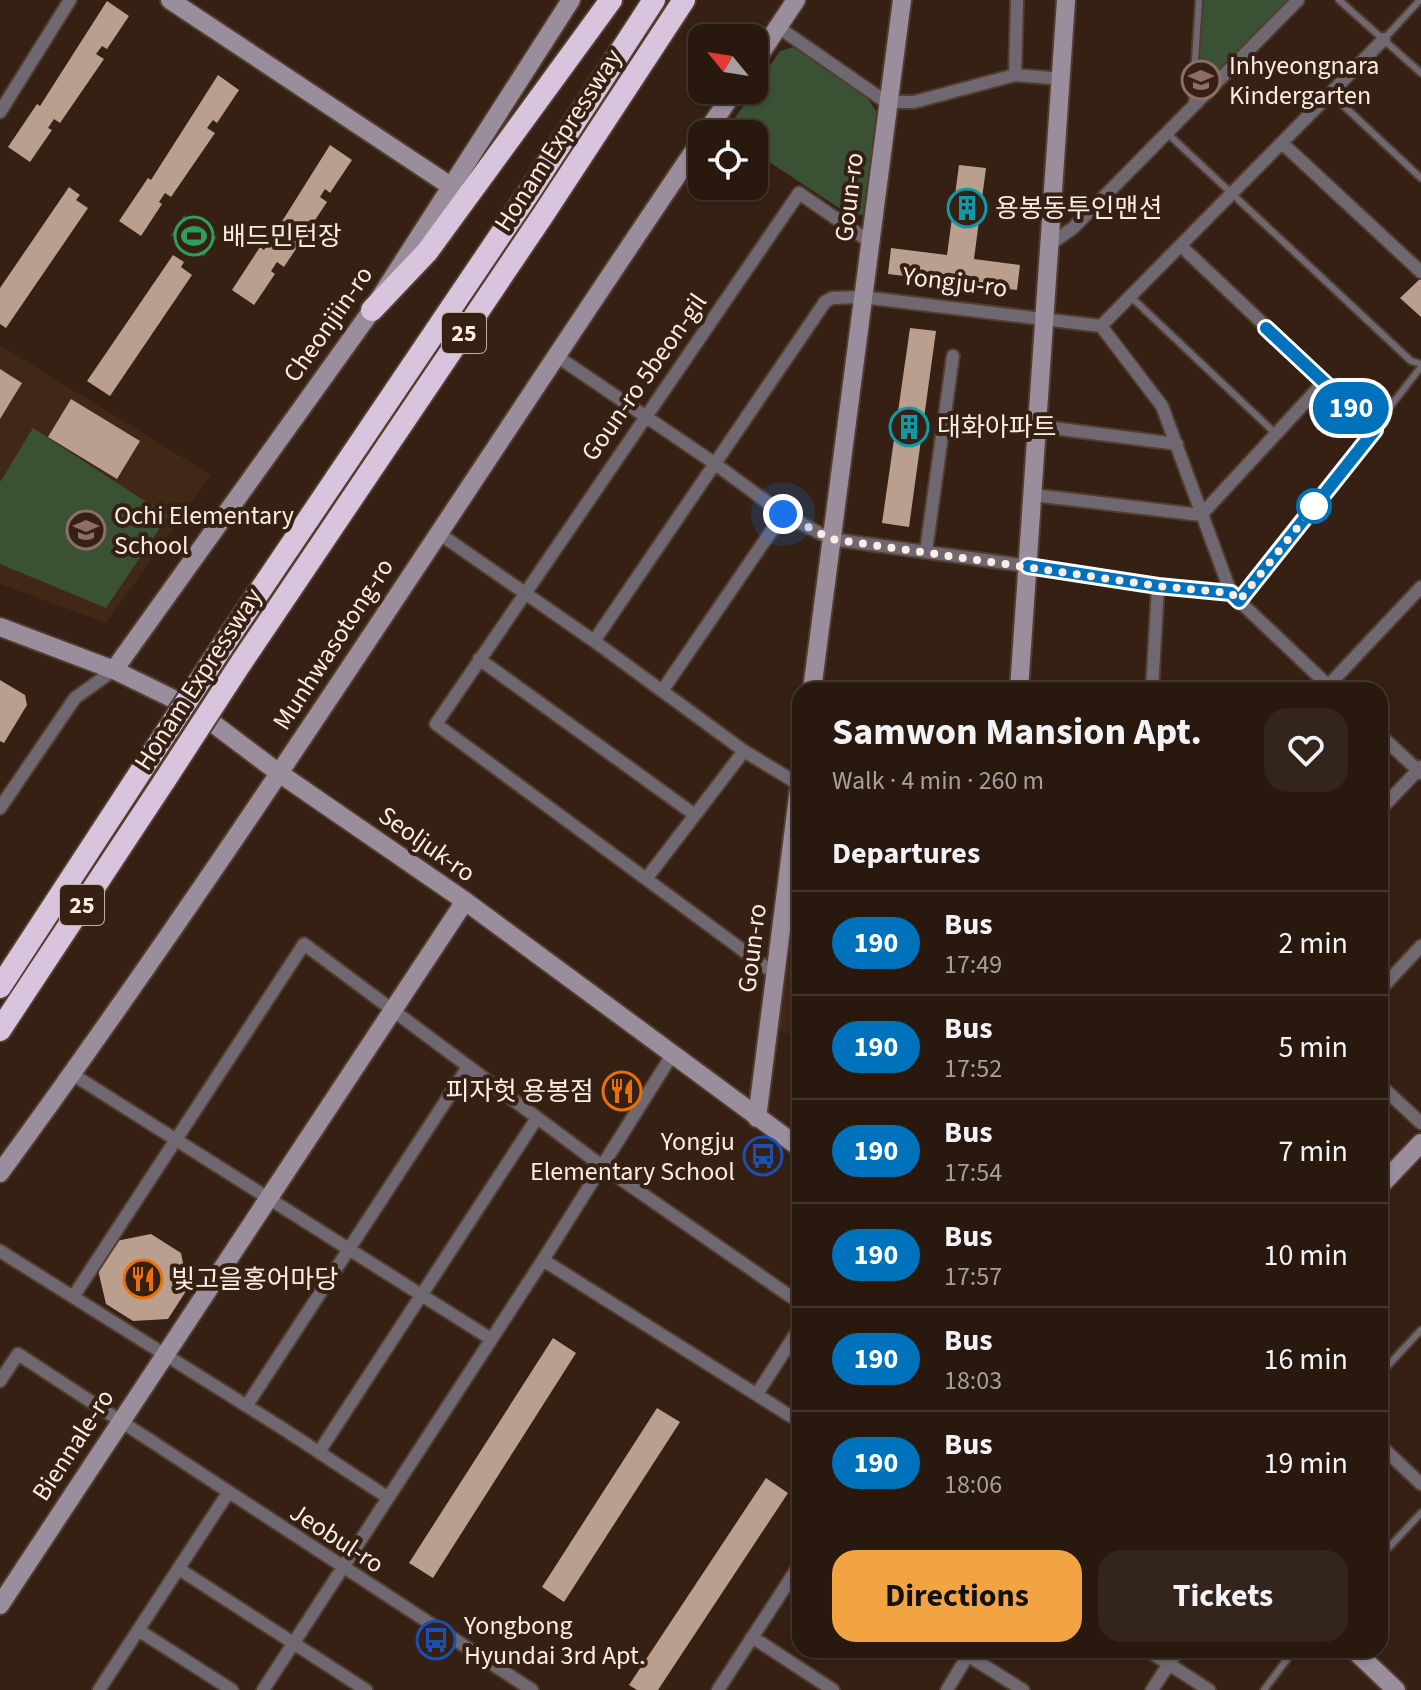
<!DOCTYPE html>
<html lang="en">
<head>
<meta charset="utf-8">
<style>
	:root { --surface:#28180e; --page:#34251c; --text:#f1f3f6; --muted:#a5a09e; --line:#44372e; --accent:#f3a442 }
	body { margin:0; font-family:"Source Sans 3","Noto Sans KR",sans-serif; background:var(--page); color:var(--text); height:100vh; display:flex; flex-direction:column; font-size:30px; white-space:nowrap }
	* { box-sizing:border-box; margin:0 }
	p { font-size:26px; color:var(--muted) }
	.icon { flex:none; width:44px; height:44px; fill:none; stroke:currentColor; stroke-width:2; stroke-linecap:round; stroke-linejoin:round }
	.map { position:relative; flex:1; overflow:hidden }
	.sheet { position:absolute; left:792px; top:682px; width:596px; height:976px; display:flex; flex-direction:column; background:var(--surface); border-radius:24px; box-shadow:0 2px 6px #0004,0 0 0 2px var(--line) }
	.sheet>* { flex:none }
	.badge { padding:0 16px; border-radius:26px; font-size:28px; line-height:52px }
	.needle { width:52px; rotate:300deg }
	.controls { position:absolute; left:688px; top:24px; display:grid; gap:16px }
	.controls a { display:grid; place-items:center; width:80px; height:80px; border-radius:16px; background:var(--surface); box-shadow:0 2px 6px #0004,0 0 0 2px var(--line); font-size:40px }
	.you { position:absolute; width:40px; height:40px; margin:-20px; border:6px solid #fff; border-radius:50%; background:#1a73e8; box-shadow:0 0 0 12px #1a73e833 }
	.map>.badge { position:absolute; translate:-50% -50%; box-shadow:0 0 0 4px #fff }
	h2 { padding:0 40px; font-size:30px; line-height:72px }
	.round { display:grid; place-items:center; flex:none; width:84px; height:84px; border-radius:24px; background:var(--page) }
	.summary { display:flex; align-items:center; justify-content:space-between; height:136px; padding:0 40px }
	h1 { font-size:38px; font-weight:700; line-height:60px }
	.primary-button { display:flex; gap:16px; margin-top:auto; padding:16px 40px }
	.primary-button a { flex:1; height:92px; border-radius:24px; background:var(--accent); color:#111; font-size:32px; font-weight:700; line-height:92px; text-align:center }
	.primary-button a+a { background:var(--page); color:var(--text) }
	ul { padding:0; list-style:none }
	li { display:flex; align-items:center; gap:24px; height:104px; padding:0 40px; border-top:2px solid var(--line) }
	li div { flex:1 }
	li b { display:block; font-size:30px }
	li em { font-style:normal }
	li .badge { min-width:88px; font-weight:700; text-align:center }
	.map>svg:first-child { display:block }
	.built { fill:#412715 }
	.green { fill:#3a5134 }
	.building { fill:#ba9f8f }
	.lines { fill:none; stroke-linecap:round; stroke-linejoin:round }
	.lane-casing { stroke:#513d30; stroke-width:10 }
	.street-casing { stroke:#513d30; stroke-width:16 }
	.secondary-casing { stroke:#513d30; stroke-width:22 }
	.highway-casing { stroke:#513d30; stroke-width:26 }
	.lane { stroke:#706871; stroke-width:6 }
	.street { stroke:#706871; stroke-width:12 }
	.secondary { stroke:#9a8d9c; stroke-width:18 }
	.highway { stroke:#d8c4dc; stroke-width:22 }
	.highway-bridge-casing { stroke:#513d30; stroke-width:26; stroke-linecap:butt }
	.highway-bridge { stroke:#d8c4dc; stroke-width:22 }
	.line-casing { stroke:#fff; stroke-width:18 }
	.line { stroke:#0072bc; stroke-width:12 }
	.walk { stroke:#fbede4; stroke-width:8; stroke-dasharray:0 14.4 }
	.stop-dot { fill:#fff; stroke:#0072bc; stroke-width:4 }
	.labels { text-anchor:middle; dominant-baseline:central; stroke-width:8; stroke-linejoin:round; paint-order:stroke }
	.shield { fill:#352013; stroke:#c0b0a5; stroke-width:2 }
	.shield-label { font-size:24px; font-weight:bold; fill:#fbede4 }
	.poi-label { font-size:26px; fill:#fbede4; stroke:#352013; text-anchor:start }
	.street-label { font-size:26px; fill:#fbede4; stroke:#352013 }
</style>
</head>
<body>
<div class="map">
<svg width="1421" height="1690" viewBox="0 0 1421 1690">
	<rect width="100%" height="100%" fill="#352013"/>
	<path class="built" d="M0 345 211 475 106 623 0 584Z
		M800 821V1041L772 1025Z"/>
	<path class="green" d="M1203 0H1293L1201 92 1197 88Z
		M794 47 867 97 878 114 863 215 848 214 754 152V134L725 133 780 51Z
		M184 215 217 237 204 257 171 235Z
		M33 428 168 516 106 608 0 564V482Z"/>
	<path class="building" d="M107 1 129 16 107 49 102 46 96 54 104 59 60 123 54 119 48 128 52 130 30 162 8 147 37 104 40 106Z
		M218 75 239 90 217 123 213 120 207 128 215 133 171 197 165 193 159 202 162 204 141 236 119 221 148 178 151 180Z
		M330 145 352 160 330 193 325 189 320 197 327 202 284 267 277 262 271 271 275 274 254 305 232 290 260 247 264 250Z
		M959 165 986 168 974 259 1020 265 1017 290 888 274 891 248 947 255Z
		M69 187 80 195 76 200 88 208 6 328 0 324V288Z
		M173 255 184 262 181 267 192 275 110 396 87 381Z
		M1421 278V317L1400 298Z
		M910 328 936 331 909 527 882 523Z
		M0 369 22 383 0 419Z
		M71 399 140 441 117 479 48 437Z
		M0 680 25 695 27 705 4 743 0 741Z
		M151 1234 181 1253 188 1288 168 1319 133 1321 106 1304 98 1270 116 1241Z
		M553 1338 576 1353 433 1578 409 1563Z
		M657 1408 680 1422 564 1602 542 1587Z
		M766 1478 788 1493 658 1690H637L629 1685Z"/>
	<g class="lines">
		<defs>
			<path id="lane" d="M1339 0 1421 73
				M1385 38 1420 0
				M1330 93 1421 178
				M1192 106 1199 0
				M1167 133 1411 361 1421 364
				M1130 296 1276 434
				M1031 567 1158 586 1230 593
				M1239 600 1421 367
				M1380 1374 1421 1330
				M1380 1557 1421 1513
				M1264 1690 1294 1650"/>
			<path id="street" d="M1017 0 1015 75 1062 79
				M778 27 886 102H914L1015 75
				M0 112 70 0
				M1282 143 1421 272
				M1049 245 1073 228 1298 0
				M1181 246 1375 430
				M1101 326 1162 406 1231 593
				M555 355 714 463 783 514 831 539 1028 566
				M1037 426 1177 444
				M1033 495 1201 515
				M1201 515 1323 383
				M437 532 594 641 744 751 800 785
				M926 551 953 356
				M1239 601 1333 690
				M594 641 825 302 832 298 862 297 1101 326 1384 39
				M479 659 695 815
				M1152 690 1158 586
				M1324 690 1421 587
				M662 691 783 514
				M1380 735 1421 773
				M0 808 75 698 114 670
				M1380 810 1421 767
				M646 879 744 751
				M775 974 436 724 799 193 870 242
				M1380 990 1421 946
				M72 1074 491 1339
				M1380 1085 1421 1123
				M0 1251 285 1430 387 1497
				M543 1260 800 1422
				M73 1297 304 944 602 1166 800 1303
				M0 1381 18 1354 532 1690
				M757 1394 800 1327
				M247 1405 468 1067
				M1380 1445 1421 1484
				M319 1452 537 1118
				M179 1569 366 1690
				M138 1630 232 1690
				M752 1637 833 1690
				M959 1650 1023 1690
				M1147 1650 1209 1690
				M99 1690 228 1493
				M263 1690 543 1260 672 1055
				M718 1690 800 1564
				M947 1690 971 1650
				M1152 1690 1178 1650"/>
			<path id="secondary" d="M170 0 452 187
				M754 63 796 0
				M705 134 735 90
				M0 627 114 670 194 709 279 773 465 901 800 1148
				M114 670 372 310 571 0
				M812 690 902 0
				M1019 690 1066 0
				M757 1118 800 781
				M0 1173C246 837 468 483 702 139
				M1380 1186 1421 1143
				M0 1605 465 901
				M1354 1650 1396 1690"/>
			<path id="highway" d="M372 310 427 252 611 0
				M220 650 528 194 654 0
				M241 663 543 215 684 0
				M0 987 145 765
				M0 1030 165 780"/>
		</defs>
		<use href="#lane" class="lane-casing"/>
		<use href="#street" class="street-casing"/>
		<use href="#secondary" class="secondary-casing"/>
		<use href="#highway" class="highway-casing"/>
		<use href="#lane" class="lane"/>
		<use href="#street" class="street"/>
		<use href="#secondary" class="secondary"/>
		<use href="#highway" class="highway"/>
		<defs>
			<path id="highway-bridge" d="M145 765 220 650
				M165 780 241 663"/>
		</defs>
		<use href="#highway-bridge" class="highway-bridge-casing"/>
		<use href="#highway-bridge" class="highway-bridge"/>
	</g>
	<g class="lines">
		<defs>
			<path id="line" d="M1028 566 1158 586 1231 593 1239 601 1375 430 1266 328"/>
		</defs>
		<use href="#line" class="line-casing"/>
		<use href="#line" class="line"/>
		<path class="walk" d="M783 514 831 539 1158 586 1231 593 1239 601 1317 503 1314 506"/>
	</g>
	<defs>
		<symbol id="school-ring" viewBox="-11 -11 22 22"><circle r="9.5" fill="#352013" stroke="#8d6e63" stroke-width="1.5"/><path d="M0-5L7-2L0 1L-7-2ZM-4 1L0 2.5L4 1V4Q0 6-4 4Z" fill="#8d6e63"/></symbol>
		<symbol id="building-ring" viewBox="-11 -11 22 22"><circle r="9.5" fill="#352013" stroke="#0f9aa8" stroke-width="1.5"/><path d="M-4-6H4V6H1V3H-1V6H-4ZM-2.5-4.3h1.7v1.8h-1.7ZM.8-4.3h1.7v1.8H.8ZM-2.5-1h1.7V.8h-1.7ZM.8-1h1.7V.8H.8Z" fill="#0f9aa8"/></symbol>
		<symbol id="stadium-ring" viewBox="-11 -11 22 22"><circle r="9.5" fill="#352013" stroke="#2e9e5b" stroke-width="1.5"/><path d="M0-5a6.5 5 0 1 0 0 10a6.5 5 0 1 0 0-10ZM-3.5-1.8h7v3.6h-7Z" fill="#2e9e5b"/></symbol>
		<symbol id="restaurant-ring" viewBox="-11 -11 22 22"><circle r="9.5" fill="#352013" stroke="#e8710a" stroke-width="1.5"/><path d="M-5-6h1v4h1v-4h1v4h1v-4h1v5L-1.5 .5V6h-2V.5L-5-1ZM5-6V6H3V1.5H1.5Q1.5-4 5-6Z" fill="#e8710a"/></symbol>
		<symbol id="bus-ring" viewBox="-11 -11 22 22"><circle r="9.5" fill="#352013" stroke="#1a4fb4" stroke-width="1.5"/><path d="M-5-6H5V4H4V6H2V4H-2V6H-4V4H-5ZM-3.5-4V0h7V-4ZM-3.5 1.2v1.5H-2V1.2ZM2 1.2v1.5H3.5V1.2Z" fill="#1a4fb4"/></symbol>
	</defs>
	<g fill-rule="evenodd">
		<use href="#school-ring" x="1179" y="58" width="44" height="44"/>
		<use href="#building-ring" x="945" y="186" width="44" height="44"/>
		<use href="#stadium-ring" x="172" y="214" width="44" height="44"/>
		<use href="#building-ring" x="887" y="405" width="44" height="44"/>
		<use href="#school-ring" x="64" y="508" width="44" height="44"/>
		<use href="#restaurant-ring" x="600" y="1069" width="44" height="44"/>
		<use href="#bus-ring" x="741" y="1134" width="44" height="44"/>
		<use href="#restaurant-ring" x="121" y="1257" width="44" height="44"/>
		<use href="#bus-ring" x="414" y="1618" width="44" height="44"/>
	</g>
	<circle class="stop-dot" cx="1314" cy="506" r="16"/>
	<g class="labels">
		<g class="shield">
			<rect x="442" y="313" width="44" height="40" rx="6"/>
			<rect x="60" y="885" width="44" height="40" rx="6"/>
		</g>
		<g class="shield-label">
			<text x="464" y="333">25</text>
			<text x="82" y="905">25</text>
		</g>
		<g class="poi-label">
			<text x="1229" y="65">Inhyeongnara<tspan x="1229" dy="30">Kindergarten</tspan></text>
			<text x="995" y="208">용봉동투인맨션</text>
			<text x="222" y="236">배드민턴장</text>
			<text x="937" y="427">대화아파트</text>
			<text x="114" y="515">Ochi Elementary<tspan x="114" dy="30">School</tspan></text>
			<text x="594" y="1091" text-anchor="end">피자헛 용봉점</text>
			<text x="735" y="1141" text-anchor="end">Yongju<tspan x="735" dy="30">Elementary School</tspan></text>
			<text x="171" y="1279">빛고을홍어마당</text>
			<text x="464" y="1625">Yongbong<tspan x="464" dy="30">Hyundai 3rd Apt.</tspan></text>
		</g>
		<g class="street-label">
			<text transform="translate(558 140) rotate(-57)">Honam Expressway</text>
			<text transform="translate(849 197) rotate(-83)">Goun-ro</text>
			<text transform="translate(955 282) rotate(7)">Yongju-ro</text>
			<text transform="translate(328 324) rotate(-55)">Cheonjiin-ro</text>
			<text transform="translate(644 377) rotate(-55)">Goun-ro 5beon-gil</text>
			<text transform="translate(333 644) rotate(-57)">Munhwasotong-ro</text>
			<text transform="translate(198 679) rotate(-57)">Honam Expressway</text>
			<text transform="translate(427 844) rotate(35)">Seoljuk-ro</text>
			<text transform="translate(752 948) rotate(-83)">Goun-ro</text>
			<text transform="translate(73 1445) rotate(-57)">Biennale-ro</text>
			<text transform="translate(337 1538) rotate(33)">Jeobul-ro</text>
		</g>
	</g>
</svg>
<div class="controls">
<a><svg class="needle" viewBox="-14 -14 28 28"><path d="M0-13l5 13h-10z" fill="#e53935"/><path d="M0 13l5-13h-10z" fill="#a5a09e"/></svg></a>
<a><svg class="icon" aria-label="locate" viewBox="0 0 24 24"><circle cx="12" cy="12" r="6"/><path d="M12 2v4M12 18v4M2 12h4M18 12h4"/></svg></a>
</div>
<div class="you" style="left:783px;top:514px"></div>
<b class="badge" style="left:1351px;top:408px;background:#0072bc;color:#fff">190</b>
<section class="sheet">
<div class="summary"><div><h1>Samwon Mansion Apt.</h1><p>Walk · 4 min · 260 m</p></div><a class="round"><svg class="icon" aria-label="heart" viewBox="0 0 24 24"><path d="M12 20l-8-8c-3-5 5-10 8-4 3-6 11-1 8 4z"/></svg></a></div>
<h2>Departures</h2>
<ul>
<li><span class="badge" style="background:#0072bc;color:#fff">190</span><div><b>Bus</b><p>17:49</p></div><em>2 min</em></li>
<li><span class="badge" style="background:#0072bc;color:#fff">190</span><div><b>Bus</b><p>17:52</p></div><em>5 min</em></li>
<li><span class="badge" style="background:#0072bc;color:#fff">190</span><div><b>Bus</b><p>17:54</p></div><em>7 min</em></li>
<li><span class="badge" style="background:#0072bc;color:#fff">190</span><div><b>Bus</b><p>17:57</p></div><em>10 min</em></li>
<li><span class="badge" style="background:#0072bc;color:#fff">190</span><div><b>Bus</b><p>18:03</p></div><em>16 min</em></li>
<li><span class="badge" style="background:#0072bc;color:#fff">190</span><div><b>Bus</b><p>18:06</p></div><em>19 min</em></li>
</ul>
<div class="primary-button"><a>Directions</a><a>Tickets</a></div>
</section>
</div>
</body>
</html>
